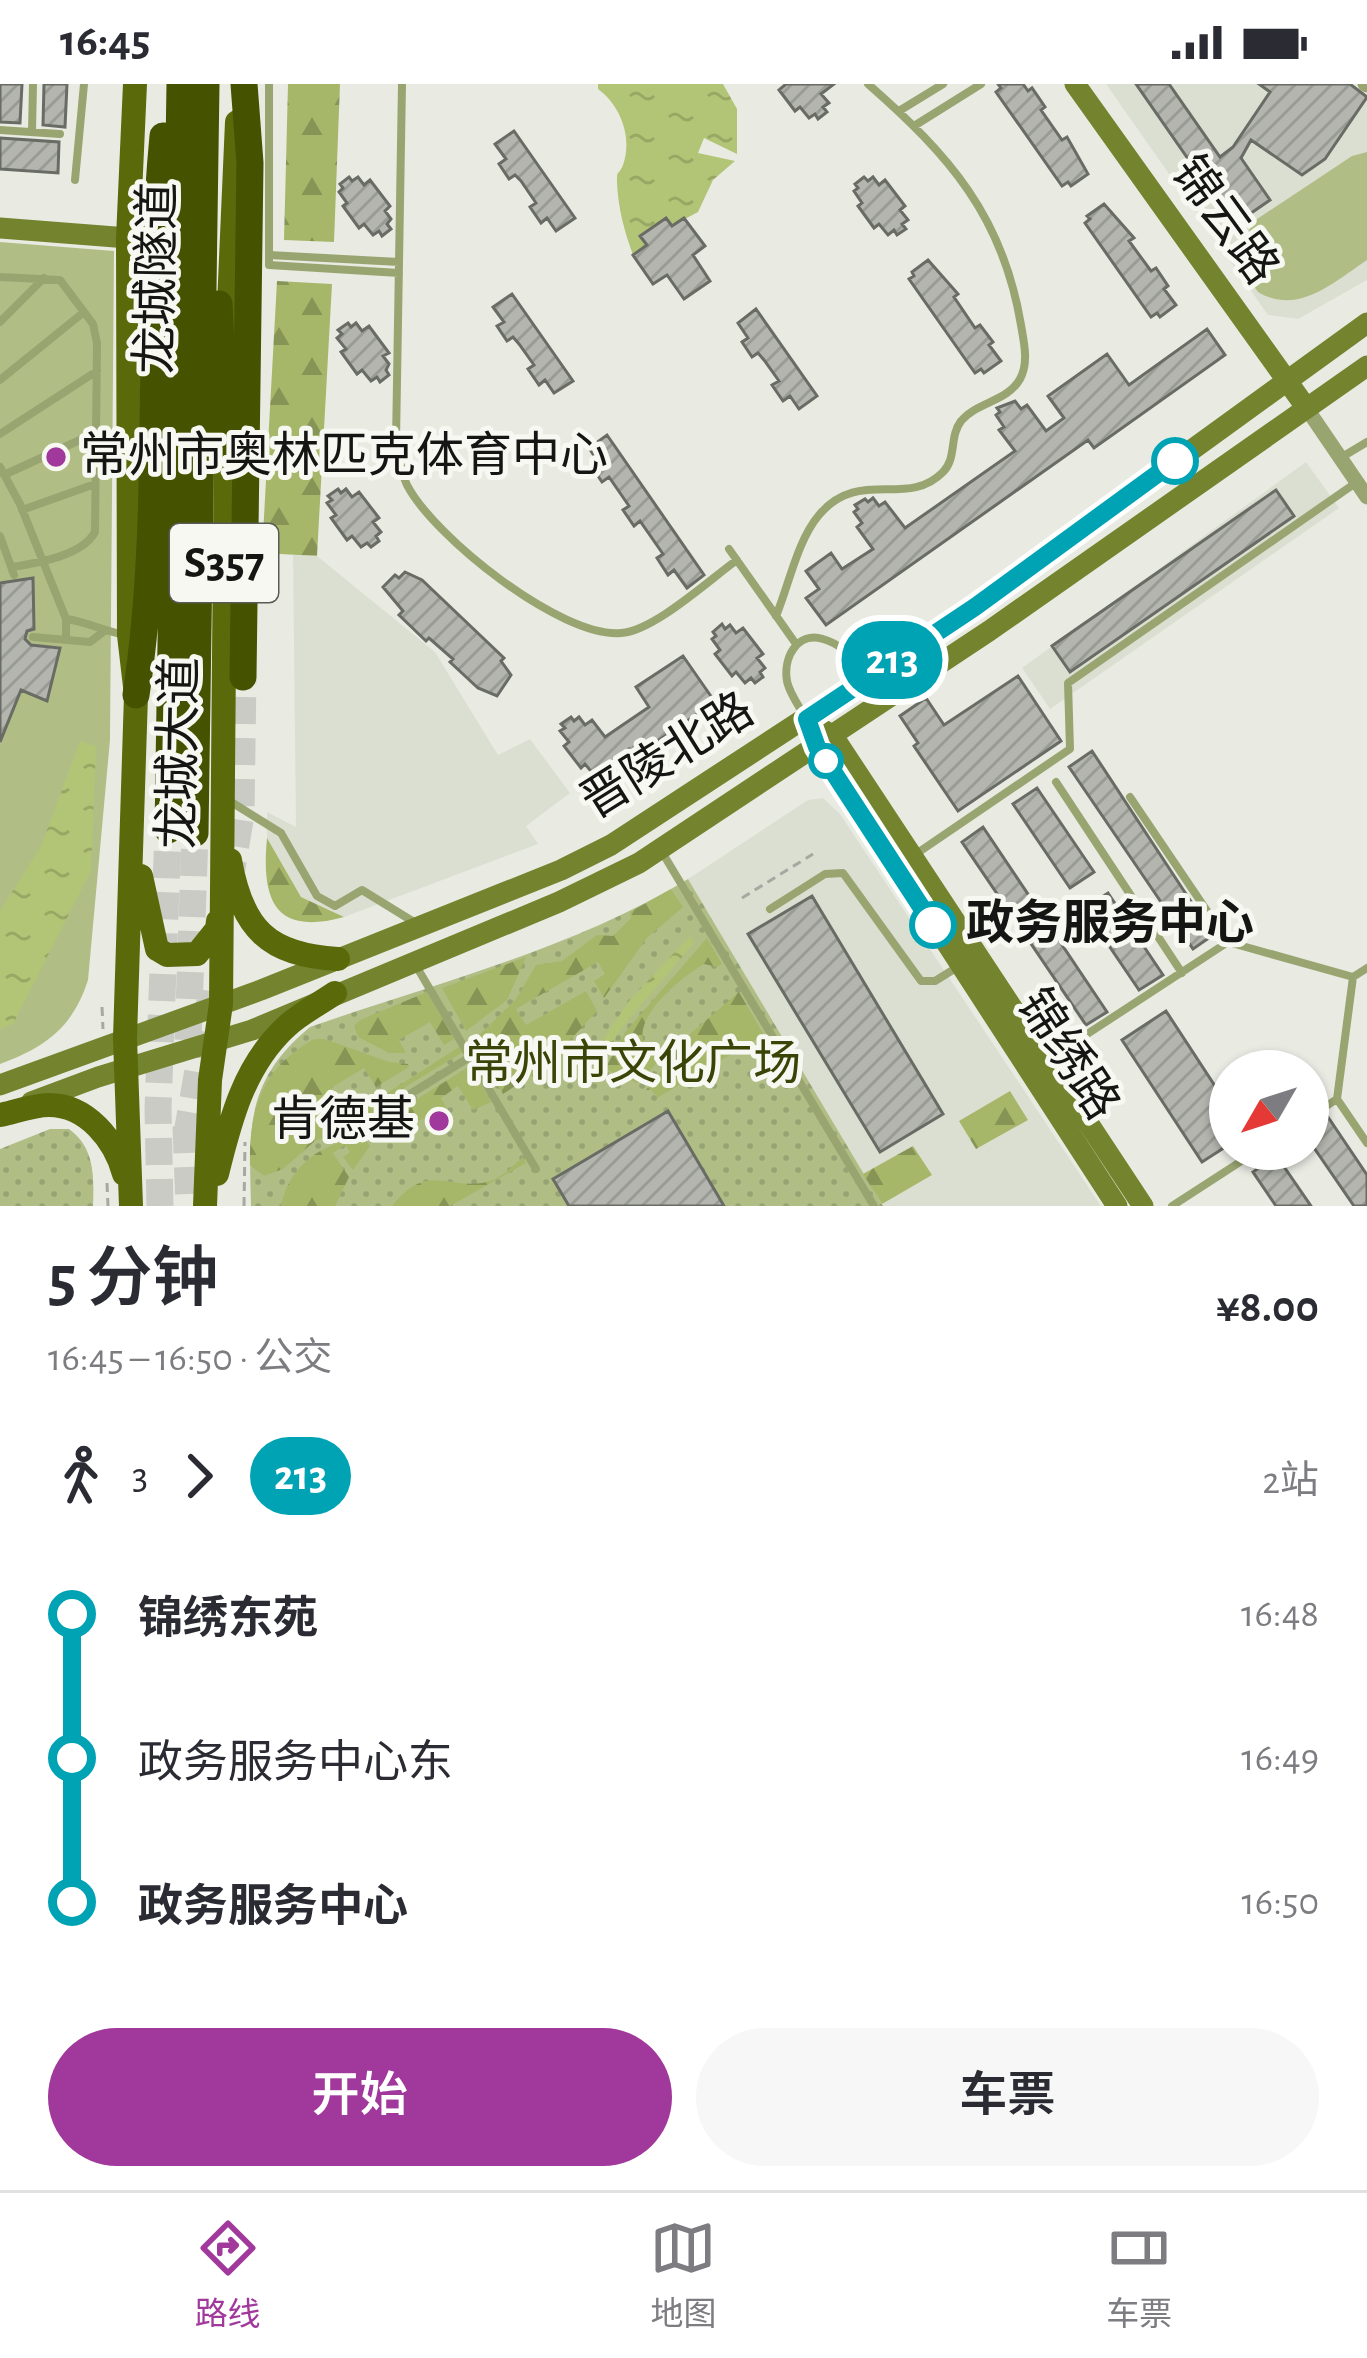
<!DOCTYPE html>
<html lang="zh">
<head>
<meta charset="utf-8">
<style>
	:root { --surface:#fff; --page:#f7f7f7; --text:#2b2b33; --muted:#7c7c81; --line:#e1e1e2; --accent:#a1399c }
	body { margin:0; font-family:"Alegreya Sans","Noto Sans SC",sans-serif; background:var(--page); color:var(--text); height:100vh; display:flex; flex-direction:column; font-size:45px; white-space:nowrap }
	* { box-sizing:border-box; margin:0 }
	p { font-size:39px; color:var(--muted) }
	.icon { flex:none; width:66px; height:66px; fill:none; stroke:currentColor; stroke-width:2; stroke-linecap:round; stroke-linejoin:round }
	.map { position:relative; height:1122px; overflow:hidden }
	.details { display:flex; flex-direction:column; background:var(--surface); flex:1 }
	.details>* { flex:none }
	.badge { padding:0 24px; border-radius:39px; font-size:42px; line-height:78px }
	.needle { width:78px; rotate:231deg }
	.fabs { position:absolute; left:1209px; top:966px; display:grid; gap:24px }
	.fabs a { display:grid; place-items:center; width:120px; height:120px; border-radius:50%; background:var(--surface); box-shadow:0 3px 9px #0004; font-size:60px }
	.map>.badge { position:absolute; translate:-50% -50%; box-shadow:0 0 0 6px #fff }
	.legs { display:flex; align-items:center; gap:18px; height:132px; padding:0 48px; font-size:39px }
	.legs p { margin-inline-start:auto }
	.summary { display:flex; align-items:center; justify-content:space-between; height:204px; padding:0 48px }
	h1 { font-size:66px; font-weight:600; line-height:90px }
	.primary-button { display:flex; gap:24px; margin-top:auto; padding:24px 48px }
	.primary-button a { flex:1; height:138px; border-radius:72px; background:var(--accent); color:#fff; font-size:48px; font-weight:600; line-height:138px; text-align:center }
	.primary-button a+a { background:var(--page); color:var(--text) }
	ul { padding:0 48px; list-style:none }
	li { display:flex; align-items:center; gap:42px; height:144px; font-size:45px }
	li i { display:grid; place-items:center; width:18px; height:100%; margin:0 15px; background:currentColor }
	li i::after { content:''; width:30px; height:30px; margin:-15px; border:9px solid; border-radius:50%; background:var(--surface) }
	li p { margin-inline-start:auto }
	li:first-child i { background:linear-gradient(#0000 50%,currentColor 0) }
	li:last-child i { background:linear-gradient(currentColor 50%,#0000 0) }
	.status { display:flex; justify-content:space-between; align-items:center; height:84px; padding:0 60px; background:var(--surface); direction:ltr }
	.status svg { height:33px; fill:currentColor }
	.tabs { display:flex; justify-content:space-around; align-items:center; height:168px; border-top:3px solid var(--line); background:var(--surface); font-size:33px; color:var(--muted) }
	.tabs a { display:grid; justify-items:center; gap:6px }
	.tabs .selected { color:var(--accent) }
	.map>svg:first-child { display:block }
	.built { fill:#dbdfd1 }
	.grass { fill:url(#grass-dots) }
	.forest { fill:url(#forest-firs) }
	.pitch { fill:#b0be86 }
	.water { fill:url(#water-ripples) }
	.building { fill:url(#building-hatch); stroke:#696b65; stroke-width:3 }
	.lines { fill:none; stroke-linecap:round; stroke-linejoin:round }
	.highway-tunnel { stroke:#c9cbc4; stroke-width:27; stroke-dasharray:27 14; stroke-linecap:butt }
	.path { stroke:#a6a8a2; stroke-width:3; stroke-dasharray:9 6; stroke-linecap:butt }
	.lane { stroke:#99a571; stroke-width:8 }
	.street { stroke:#99a571; stroke-width:15 }
	.secondary { stroke:#73832e; stroke-width:21 }
	.primary { stroke:#5a690a; stroke-width:24 }
	.highway { stroke:#455200; stroke-width:27 }
	.line-1-casing { stroke:#fff; stroke-width:27 }
	.line-1 { stroke:#00a3b4; stroke-width:18 }
	.poi-dot { fill:#a1399c; stroke:#f6f8f1; stroke-width:4.5 }
	.stop-1-dot { fill:#fff; stroke:#00a3b4; stroke-width:6 }
	.labels { text-anchor:middle; dominant-baseline:central; stroke-width:10; stroke-linejoin:round; paint-order:stroke }
	.shield { fill:#f6f8f1; stroke:#585a56; stroke-width:3 }
	.shield-label { font-size:45px; font-weight:bold; fill:#151614 }
	.street-label { font-size:48px; fill:#151614; stroke:#f6f8f1 }
	.poi-label { font-size:48px; fill:#151614; stroke:#f6f8f1; text-anchor:start }
	.stop-label { font-size:48px; font-weight:bold; fill:#151614; stroke:#f6f8f1; text-anchor:start }
	.park-label { font-size:48px; fill:#3a4407; stroke:#f6f8f1 }
</style>
</head>
<body>
<div class="status"><b>16:45</b><svg viewBox="0 0 49 12"><path d="M0 12V9h3v3zM5 12V6h3v6zM10 12V3h3v9zM15 12V0h3v12zM26 1h20v11H26zM47 4h2v5h-2z"/></svg></div>
<div class="map">
<svg width="1367" height="1122" viewBox="0 0 1367 1122">
	<defs>
		<pattern id="grass-dots" width="8" height="8" patternUnits="userSpaceOnUse" patternTransform="scale(3)"><rect width="8" height="8" fill="#b0be86"/><path d="M2 2h.1M6 6h.1" fill="none" stroke="#96a373" stroke-width="1.8" stroke-linecap="round"/></pattern>
		<pattern id="forest-firs" width="22" height="20" patternUnits="userSpaceOnUse" patternTransform="scale(3)"><rect width="22" height="20" fill="#a6b769"/><path d="M5 1l3.5 6h-7zM16 11l3.5 6h-7z" fill="#869455"/></pattern>
		<pattern id="water-ripples" width="26" height="14" patternUnits="userSpaceOnUse" patternTransform="scale(3)"><rect width="26" height="14" fill="#b2c475"/><path d="M2 4q2-2 4 0t4 0M15 11q2-2 4 0t4 0" fill="none" stroke="#98a864"/></pattern>
		<pattern id="building-hatch" width="6" height="6" patternUnits="userSpaceOnUse" patternTransform="scale(3)"><rect width="6" height="6" fill="#b3b5ae"/><path d="M-1 1l2-2M0 6l6-6M5 7l2-2" fill="none" stroke="#999b95"/></pattern>
	</defs>
	<rect width="100%" height="100%" fill="#e9ebe3"/>
	<path class="built" d="M1106 0H1346L1367 14V196L1298 235 1268 231Z
		M1306 378 1339 424 1050 625 1022 584Z
		M293 471 317 472 435 568 498 671 530 655 570 709 526 742 538 760 344 833 301 813 267 754V728L296 743Z
		M823 714 840 730 1101 1122H883L688 795 808 716Z"/>
	<path class="grass" d="M688 795 883 1122H251C249 1044 245 997 310 943 436 899 573 865 688 795Z
		M50 1045H69C95 1064 94 1092 93 1122H0V1065Z"/>
	<path class="forest" d="M288 0H340L334 158 284 156Z
		M277 197 332 200 317 472 262 469Z
		M267 754 301 813 344 833C275 852 261 817 267 754Z
		M671 805 683 823 647 854 604 914 594 897 605 890 598 878 516 925 526 941 586 907 597 927 546 982 503 1010 472 958 516 915 536 881 562 877 597 851 613 852 631 834 630 828Z
		M707 854 722 880 717 883 704 880C681 893 620 942 651 969L671 965 637 999 605 985 626 947Z
		M526 873 507 916 466 947 442 904Z
		M427 908 454 955 444 961 430 938 399 956 406 969H389L358 953 354 942 360 936Z
		M739 908 764 951 657 1014 652 1006H646L690 950Z
		M314 955H325L389 978 408 980 409 983 376 1003 364 984 331 1004 348 1034 459 963 463 968 397 1008 406 1022 470 982 491 1018 473 1026 458 1002 441 1014 450 1030 316 1056 283 1085 264 1092 250 1081C249 1024 262 984 314 955Z
		M1010 1007 1028 1036 976 1065 959 1037Z
		M351 1056 366 1057 370 1062 353 1086 343 1073 350 1068 345 1061 333 1069 349 1093 335 1122H281C288 1086 316 1062 351 1056Z
		M913 1062 932 1091 882 1120 863 1090Z
		M523 1073 526 1079 450 1122H392C426 1079 445 1104 482 1099 498 1097 511 1084 523 1073Z"/>
	<path class="pitch" d="M1367 68V176C1334 198 1298 232 1258 208 1240 183 1236 159 1257 135L1352 72Z
		M0 158 114 167 110 656 88 896C73 943 46 963 0 980Z"/>
	<path class="water" d="M598 0H723L737 25V70L704 54 698 69 735 77 713 96 698 128 672 142 666 135 641 152 647 161 633 171C624 146 618 124 617 98 617 84 618 93 623 81 633 53 620 21 598 5Z
		M80 657 96 662 91 787 13 940 0 945V827L41 762Z
		M690 852 694 859 620 946 604 974 594 969 629 917Z"/>
	<path class="building" d="M0 0H22L20 39 0 38Z
		M44 0H67L65 43 43 41Z
		M786 0H834L821 10 829 19 823 23 827 28 818 35 815 30 809 34 800 23 795 27 779 6Z
		M998 0H1023L1028 7 1032 4 1045 23 1041 26 1062 56 1067 53 1088 90 1071 102 1068 98 1062 102 996 8 1001 4Z
		M1136 0H1169L1220 73 1233 63 1270 8 1259 0H1350L1367 13 1325 75 1302 91 1251 56 1241 74 1270 116 1234 141Z
		M514 47 575 134 556 147 547 134 541 139 530 123 536 119 521 97 515 91 509 95 499 80 506 75 495 60Z
		M0 54 59 58 58 89 0 85Z
		M349 93 352 97 358 93 364 101 370 96 390 122 385 127 391 135 387 140 391 145 382 152 379 147 373 151 364 140 359 144 343 122 347 119 339 108 343 104 340 100Z
		M864 93 868 97 873 93 879 101 885 96 905 122 900 126 908 136 902 140 906 145 897 151 894 146 888 151 879 140 874 144 858 122 862 119 854 107 858 104 855 100Z
		M1104 120 1134 154 1129 157 1151 187 1156 184 1168 202 1164 205 1176 221 1160 233 1157 229 1151 233 1085 139 1090 135 1087 132Z
		M666 134 672 142 684 134 705 162 693 171 710 197 684 215 667 191 653 200 633 171 647 161 640 152Z
		M928 176 958 210 954 213 975 244 980 241 993 258 989 261 1001 277 984 289 981 285 975 289 909 195 914 192 912 188Z
		M512 210 573 297 554 309 545 296 539 301 528 285 534 281 519 260 513 253 507 257 497 242 504 238 493 223Z
		M756 225 817 312 799 325 790 312 783 317 772 301 779 297 764 276 758 269 752 273 742 258 748 254 738 239Z
		M348 239 351 243 356 239 362 247 369 242 389 269 383 272 389 280 386 286 389 291 380 298 377 293 371 297 362 286 357 290 341 268 346 265 337 254 342 250 338 246Z
		M1207 245 1225 271 1094 364 1088 356 826 541 806 514 819 505 806 487 831 469 842 485 873 465 857 443 862 439 854 428 858 425 855 421 865 415 868 418 873 414 879 422 885 418 905 444 1015 367 999 346 1004 343 996 331 1000 328 997 324 1015 317 1021 325 1027 321 1046 347 1064 334 1048 312 1107 270 1129 301Z
		M607 351 704 491 687 504 674 486 668 491 657 474 663 470 640 437 634 442 623 426 629 422 609 393 602 398 592 383 599 379 589 364Z
		M338 405 341 409 346 405 352 413 359 408 379 434 373 438 381 448 376 452 379 457 371 463 367 459 361 463 352 452 347 456 331 434 336 431 327 419 332 416 328 412Z
		M1276 406 1294 432 1070 588 1052 562Z
		M405 488 422 496 504 574 501 577 511 591 497 612 478 604 450 578 453 575 429 554 426 557 399 531 403 527 383 503 395 491 399 494Z
		M33 494 34 545 27 547 25 555 31 561 60 564 47 617 21 606 0 658V499Z
		M722 540 725 545 730 541 736 549 743 544 763 570 757 574 765 584 760 588 763 593 755 599 751 594 745 599 736 588 732 592 715 570 720 566 712 555 716 552 713 548Z
		M683 572 715 618 634 673 629 665 608 680 612 685 604 691 600 686 594 691 585 680 581 684 564 662 569 658 560 647 565 644 561 640 571 633 574 637 579 633 585 641 592 636 605 653 649 623 636 603Z
		M1018 592 1061 657 958 727 914 662 918 659 900 632 926 614 944 641Z
		M1092 667 1213 851 1193 865 1069 683Z
		M1037 704 1094 788 1070 804 1013 720Z
		M983 743 1107 928 1086 941 962 758Z
		M1108 809 1163 891 1139 906 1084 825Z
		M812 812 943 1030 880 1068 748 850Z
		M1166 927 1230 1025V1060L1202 1078 1122 956Z
		M668 1027 724 1122H569L553 1095Z
		M1328 1033 1367 1091V1122H1354L1308 1055V1047Z
		M1276 1071 1311 1122H1276L1253 1088Z"/>
	<g class="lines">
		<path class="highway-tunnel" d="M229 803 241 730 243 593
			M188 956 195 749
			M186 1042 189 1122
			M186 1055 213 900
			M160 1122 158 1025 168 746"/>
		<path class="path" d="M742 814 813 770
			M102 923 103 945
			M107 1099 108 1122
			M244 1122 245 1058"/>
		<path class="lane" d="M269 0V181L399 189
			M402 0 396 357C399 371 401 389 407 401 434 453 561 554 621 549 654 547 709 496 737 476
			M899 27 943 0
			M914 42 981 0
			M0 46 60 50
			M32 48 33 0
			M75 96 84 0
			M269 171 399 178
			M0 193 60 196 93 240 97 259 95 448C82 472 37 479 13 483
			M0 238 44 194
			M0 296 84 228
			M0 350 97 287
			M1342 373 1367 358
			M0 383 20 420 66 535V555
			M4 391 95 349
			M22 426 95 400
			M0 452 14 491
			M729 465 796 560
			M776 532C789 501 797 457 819 431 859 383 907 425 943 388 957 374 949 353 961 337 977 318 1008 317 1020 295 1029 279 1024 259 1021 241 1003 132 949 71 868 0
			M66 535C89 538 105 548 127 551
			M33 553 90 558 103 548
			M804 631C798 621 789 608 787 597 783 574 797 547 823 555 842 560 856 577 869 590
			M1056 698 1182 889
			M1130 713 1228 858
			M228 716 281 749 317 812 335 822 362 806 414 838
			M662 768 874 1122
			M913 772 1070 665 1068 599 1357 398
			M770 825 825 790 843 789 921 897H935L956 884
			M415 880 536 1085
			M1353 893 1337 1015 1367 1059
			M1049 975 1228 858 1353 893 1367 884
			M402 1015 470 973
			M1308 1034 1337 1015
			M1172 1122 1260 1065"/>
		<path class="street" d="M1365 0 1367 1
			M1305 322 1367 413"/>
		<path class="secondary" d="M1075 0 1305 322
			M0 144 128 154
			M822 645 833 652 1143 1122
			M813 653 1117 1122
			M0 1001 261 906 561 786 611 761 975 523 1367 239
			M31 1018 98 993 252 946 559 818 639 779 989 547 1367 282"/>
		<path class="primary" d="M228 243 237 38
			M230 776C242 845 268 871 338 875
			M141 792 157 865 167 871 197 870 217 845 218 837
			M0 1031C15 1028 33 1021 49 1021 87 1021 115 1056 124 1090
			M217 1090C230 1037 244 981 287 942 300 930 319 920 335 909
			M131 1122 125 954 136 611 129 551 128 154 135 0
			M205 1122 210 996 221 920 226 344"/>
		<path class="highway" d="M219 220 226 360
			M243 593 250 79 244 0
			M136 611C164 427 145 238 163 52
			M168 746 180 0
			M195 749 206 0"/>
	</g>
	<g class="lines">
		<defs>
			<path id="line-1" d="M933 841 817 663 807 635 975 523 1175 377"/>
		</defs>
		<use href="#line-1" class="line-1-casing"/>
		<use href="#line-1" class="line-1"/>
	</g>
	<g class="poi-dot">
		<circle cx="56" cy="373" r="12"/>
		<circle cx="439" cy="1037" r="12"/>
	</g>
	<g class="stop-1-dot">
		<circle cx="1175" cy="377" r="21"/>
		<circle cx="826" cy="677" r="15"/>
		<circle cx="933" cy="841" r="21"/>
	</g>
	<g class="labels">
		<rect class="shield" x="170" y="440" width="108" height="78" rx="9"/>
		<g class="shield-label">
			<text x="224" y="479">S357</text>
		</g>
		<g class="street-label">
			<text transform="translate(1224 137) rotate(54)">锦云路</text>
			<text transform="translate(158 194) rotate(-89)">龙城隧道</text>
			<text transform="translate(180 669) rotate(-89)">龙城大道</text>
			<text transform="translate(668 673) rotate(-32)">晋陵北路</text>
			<text transform="translate(1067 971) rotate(57)">锦绣路</text>
		</g>
		<g class="poi-label">
			<text x="80" y="373">常州市奥林匹克体育中心</text>
			<text x="415" y="1037" text-anchor="end">肯德基</text>
		</g>
		<g class="stop-label">
			<text x="966" y="841">政务服务中心</text>
		</g>
		<g class="park-label">
			<text x="633" y="981">常州市文化广场</text>
		</g>
	</g>
</svg>
<div class="fabs">
<a><svg class="needle" viewBox="-14 -14 28 28"><path d="M0-13l5 13h-10z" fill="#e53935"/><path d="M0 13l5-13h-10z" fill="#7c7c81"/></svg></a>
</div>
<b class="badge" style="left:892px;top:576px;background:#00a3b4;color:#fff">213</b>
</div>
<section class="details">
<div class="summary"><div><h1>5 分钟</h1><p>16:45 – 16:50 · 公交</p></div><b>¥8.00</b></div>
<div class="legs"><svg class="icon" aria-label="walk" viewBox="0 0 24 24"><circle cx="13" cy="4" r="2"/><path d="M13 8l-2 6 4 7M11 14l-3 7M7 12l3-4h3l4 4"/></svg>3<svg class="icon" aria-label="forward" viewBox="0 0 24 24"><path d="M9 5l7 7-7 7"/></svg><b class="badge" style="background:#00a3b4;color:#fff">213</b><p>2站</p></div>
<ul>
<li><i style="color:#00a3b4"></i><b>锦绣东苑</b><p>16:48</p></li>
<li><i style="color:#00a3b4"></i><span>政务服务中心东</span><p>16:49</p></li>
<li><i style="color:#00a3b4"></i><b>政务服务中心</b><p>16:50</p></li>
</ul>
<div class="primary-button"><a>开始</a><a>车票</a></div>
</section>
<nav class="tabs">
<a class="selected"><svg class="icon" aria-label="directions" viewBox="0 0 24 24"><path d="M12 3l9 9-9 9-9-9zM9 14v-3h6M13 9l2 2-2 2"/></svg>路线</a>
<a><svg class="icon" aria-label="map" viewBox="0 0 24 24"><path d="M3 6l6-2 6 2 6-2v14l-6 2-6-2-6 2zM9 4v14M15 6v14"/></svg>地图</a>
<a><svg class="icon" aria-label="tickets" viewBox="0 0 24 24"><path d="M3 7h18v10H3zM15 7v10"/></svg>车票</a>
</nav>
</body>
</html>
